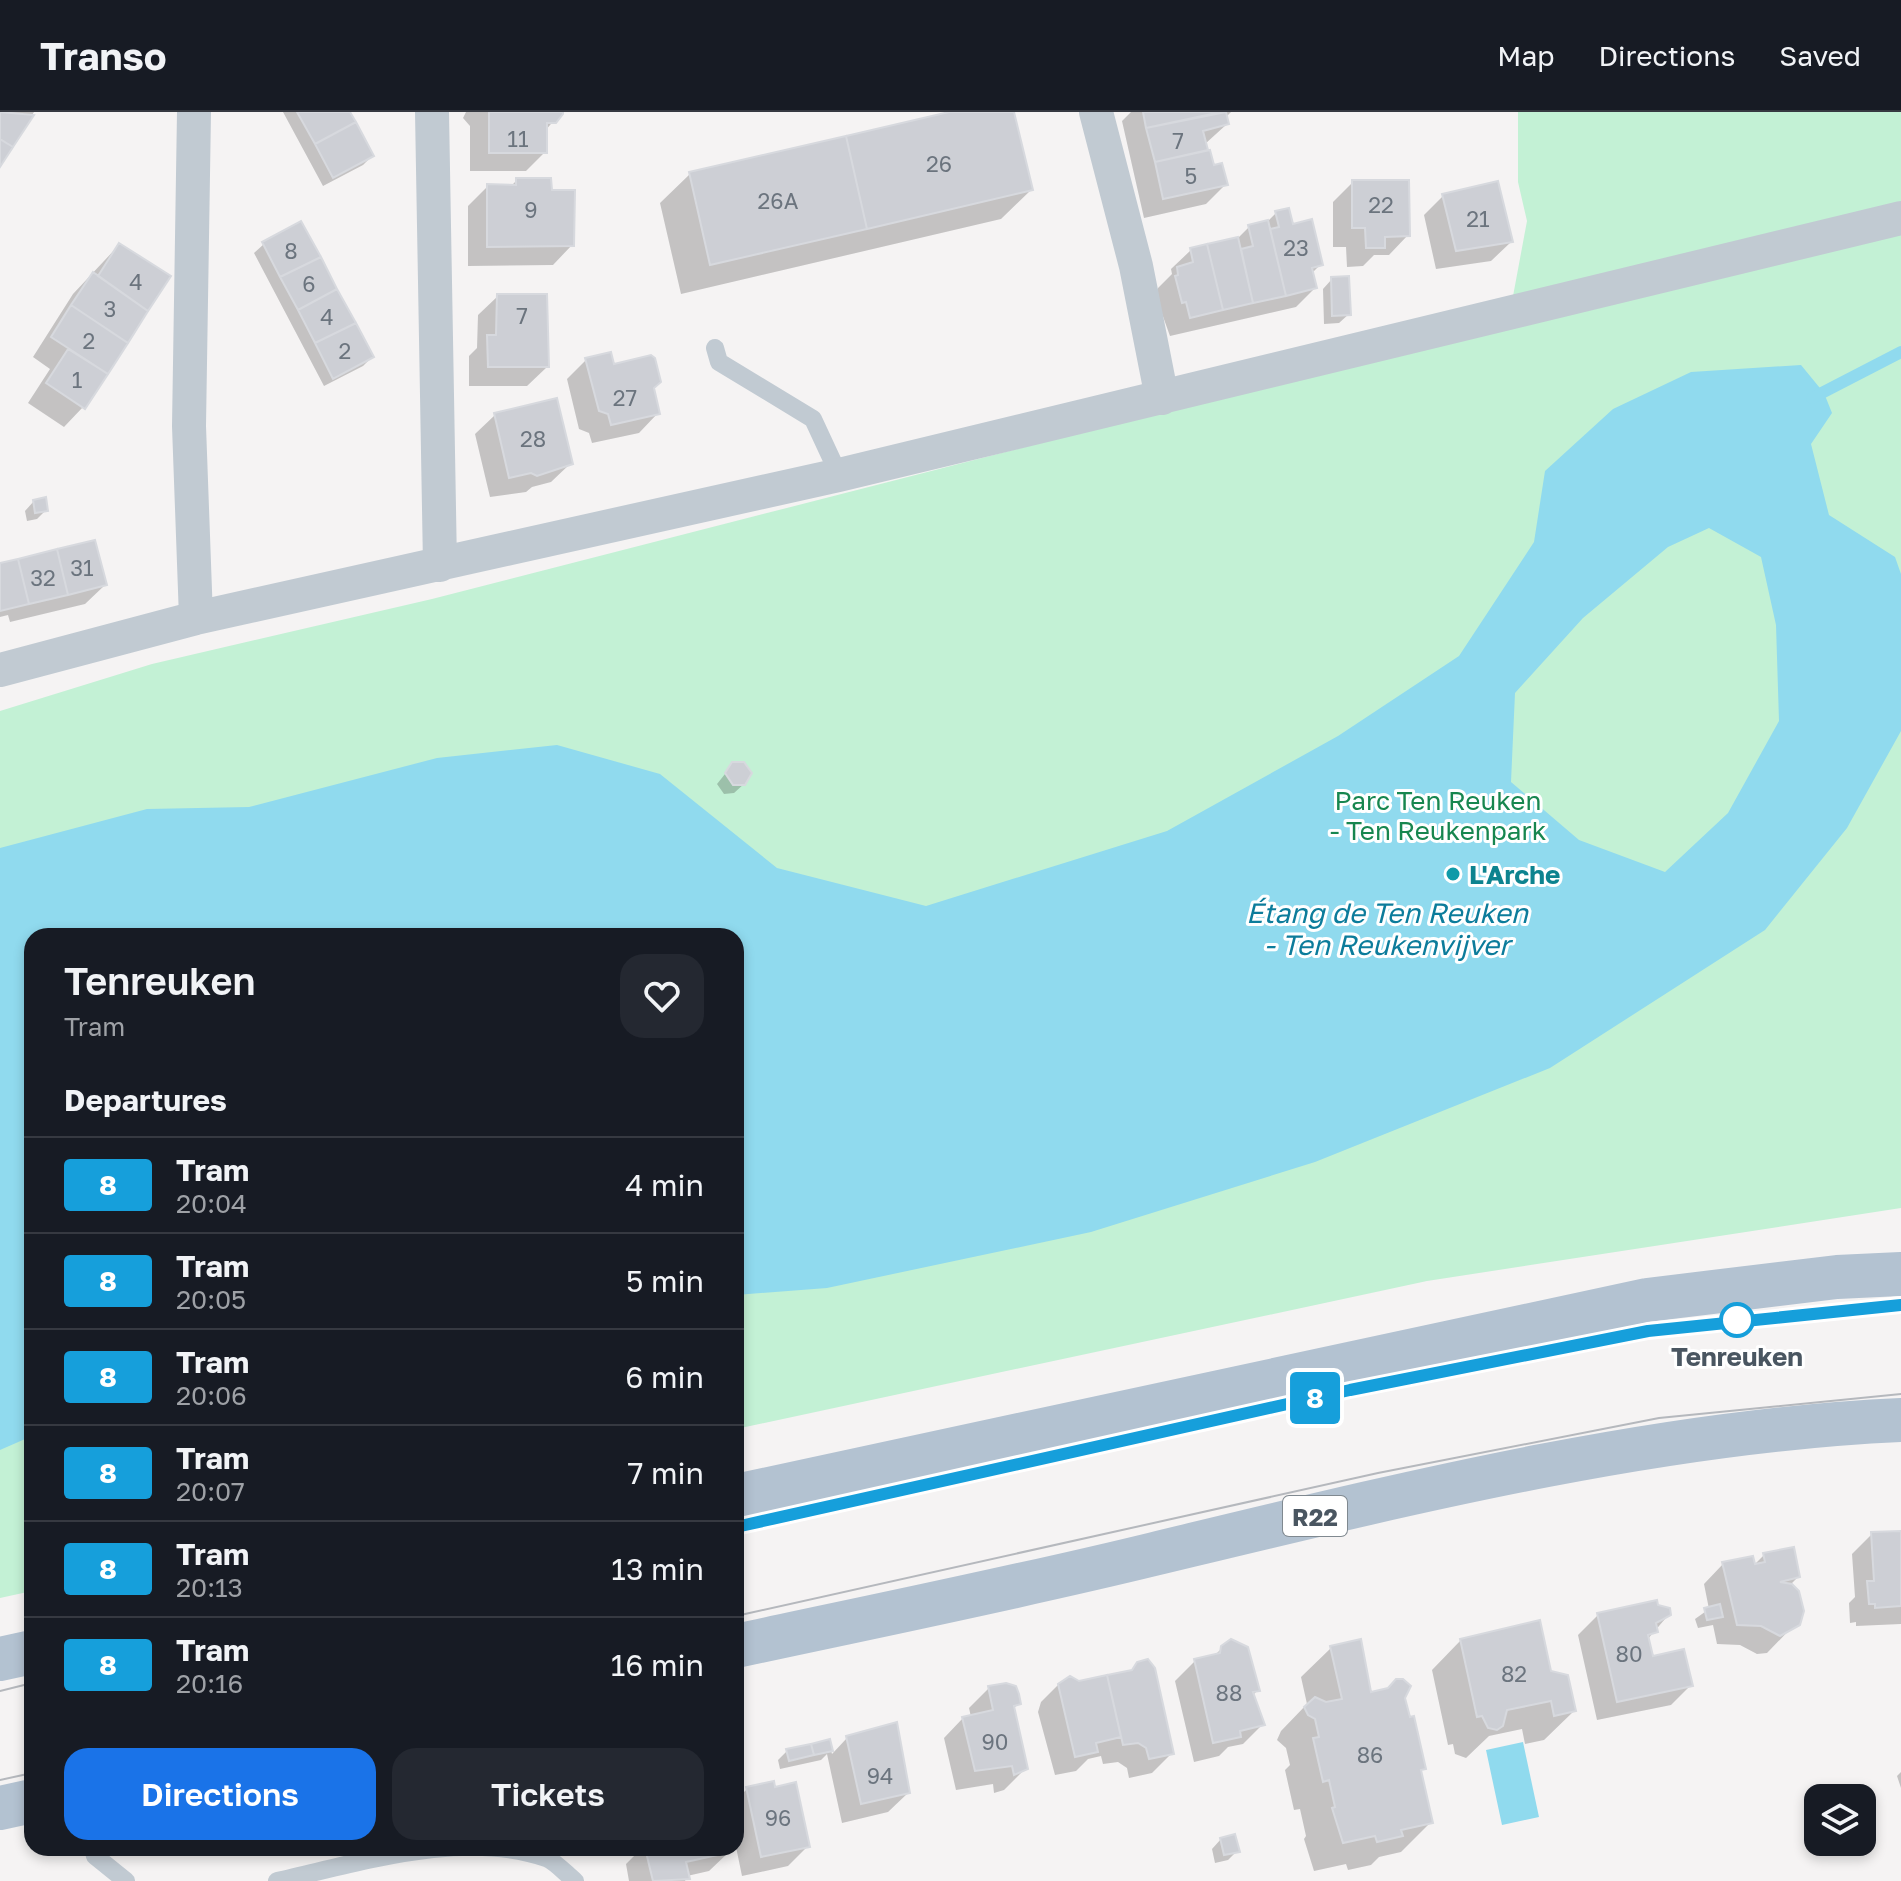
<!DOCTYPE html>
<html lang="en">
<head>
<meta charset="utf-8">
<style>
	:root { --surface:#171b24; --page:#242831; --text:#f1f3f6; --muted:#9ea1a6; --line:#363941; --accent:#1a73e8 }
	body { margin:0; font-family:"Golos Text",sans-serif; background:var(--page); color:var(--text); height:100vh; display:flex; flex-direction:column; font-size:30px; white-space:nowrap }
	* { box-sizing:border-box; margin:0 }
	p { font-size:26px; color:var(--muted) }
	.icon { flex:none; width:44px; height:44px; fill:none; stroke:currentColor; stroke-width:2; stroke-linecap:round; stroke-linejoin:round }
	.map { position:relative; flex:1; overflow:hidden }
	.side { position:absolute; left:24px; top:816px; width:720px; height:928px; display:flex; flex-direction:column; background:var(--surface); border-radius:24px; box-shadow:0 4px 12px #0003 }
	.side>* { flex:none }
	.badge { padding:0 16px; border-radius:6px; font-size:28px; line-height:52px }
	.buttons { position:absolute; left:1804px; top:1672px; display:grid; gap:16px }
	.buttons a { display:grid; place-items:center; width:72px; height:72px; border-radius:16px; background:var(--surface); box-shadow:0 4px 12px #0003; font-size:40px }
	.map>.badge { position:absolute; translate:-50% -50%; box-shadow:0 0 0 4px #fff }
	h2 { padding:0 40px; font-size:30px; line-height:72px }
	.round { display:grid; place-items:center; flex:none; width:84px; height:84px; border-radius:24px; background:var(--page) }
	.overview { display:flex; align-items:center; justify-content:space-between; height:136px; padding:0 40px }
	h1 { font-size:38px; font-weight:600; line-height:60px }
	.action { display:flex; gap:16px; margin-top:auto; padding:16px 40px }
	.action a { flex:1; height:92px; border-radius:24px; background:var(--accent); color:#fff; font-size:32px; font-weight:600; line-height:92px; text-align:center }
	.action a+a { background:var(--page); color:var(--text) }
	ul { padding:0; list-style:none }
	li { display:flex; align-items:center; gap:24px; height:96px; padding:0 40px; border-top:2px solid var(--line) }
	li div { flex:1 }
	li b { display:block; font-size:30px }
	li em { font-style:normal }
	li .badge { min-width:88px; font-weight:700; text-align:center }
	header { display:flex; align-items:center; gap:48px; box-sizing:border-box; height:112px; padding:0 40px; background:var(--surface); border-bottom:2px solid var(--line) }
	header strong { font-size:38px }
	nav { display:flex; gap:44px; margin-inline-start:auto; font-size:28px }
	.map>svg:first-child { display:block }
	.green { fill:#c3f1d5 }
	.water { fill:#90daee; fill-rule:evenodd }
	.shadow { fill:#0003 }
	.lines { fill:none; stroke-linecap:round; stroke-linejoin:round }
	.stream { stroke:#90daee; stroke-width:12 }
	.building { fill:#cdcfd5; stroke:#d7d9de; stroke-width:2 }
	.lane { stroke:#c1cad2; stroke-width:18 }
	.street { stroke:#c1cad2; stroke-width:34 }
	.primary { stroke:#b3c2d1; stroke-width:44 }
	.tram { stroke:#b5b8bd; stroke-width:2 }
	.line-casing { stroke:#fff; stroke-width:18 }
	.line { stroke:#169fdb; stroke-width:12 }
	.culture-dot { fill:#0f9aa8; stroke:#fff; stroke-width:3 }
	.stop-dot { fill:#fff; stroke:#169fdb; stroke-width:4 }
	.labels { text-anchor:middle; dominant-baseline:central; stroke-width:6; stroke-linejoin:round; paint-order:stroke }
	.number-label { font-size:22px; fill:#6b747e }
	.shield { fill:#fff; stroke:#808990; stroke-width:2 }
	.shield-label { font-size:24px; font-weight:bold; fill:#4a5661 }
	.park-label { font-size:26px; fill:#17864f; stroke:#fff }
	.culture-label { font-size:26px; font-weight:bold; fill:#0d838f; stroke:#fff; text-anchor:start }
	.stop-label { font-size:26px; font-weight:bold; fill:#4a5661; stroke:#fff }
	.water-label { font-size:28px; font-style:italic; fill:#0c7c9b; stroke:#fff }
</style>
</head>
<body>
<header>
<strong>Transo</strong>
<nav><a>Map</a><a>Directions</a><a>Saved</a></nav>
</header>
<div class="map">
<svg width="1901" height="1769" viewBox="0 0 1901 1769">
	<rect width="100%" height="100%" fill="#f5f3f3"/>
	<path class="green" d="M1518 0H1901V1096L1427 1169 736 1317V824H32V1479L0 1486V599L152 552 432 487 1508 211 1527 109 1518 70Z"/>
	<path class="water" d="M1801 253 1824 281 1832 301 1811 332 1829 403 1895 445 1901 462V619L1847 716 1765 818 1550 956 1315 1050 1091 1120 827 1176 736 1183V824H32V1324L0 1338V736L147 697 249 695 437 646 557 633 660 662 777 756 926 794 1167 719 1338 624 1459 544 1534 430 1545 359 1613 297 1691 260ZM1709 416 1761 445 1776 513 1779 609 1728 701 1665 760 1579 728 1511 670 1515 581 1583 506 1668 435Z
		M1523 1630 1539 1705 1502 1713 1486 1638Z"/>
	<path class="shadow" d="M0 0H34L0 51Z
		M283 0H348L372 44 363 53 323 74Z
		M466 0H561L545 19V40L526 59H470V14L463 6Z
		M959 0H1012L1031 78 1001 107 681 182 660 91 690 62Z
		M1131 0H1231L1225 6 1227 12 1205 32 1213 56 1226 72 1206 92 1144 106 1122 9Z
		M517 68 550 80 572 133 553 153 468 154V94L488 74 510 75Z
		M1353 70 1408 123 1389 143H1374L1363 154 1347 155 1346 135H1333V90Z
		M1443 84 1511 130 1491 149 1436 157 1424 103Z
		M1276 101 1320 153 1311 162 1315 176 1296 195 1170 224 1156 185 1158 176 1172 162 1171 157 1191 138 1236 128 1249 115 1266 111Z
		M264 132 372 245 363 254 324 274 254 141Z
		M119 133 168 165 83 295 64 315 28 291 50 257 33 245 73 182Z
		M1332 167 1349 202 1339 211 1324 212 1323 177Z
		M498 184 547 255 527 274H469V244L477 236 478 203Z
		M586 248 613 254 652 277 658 301 639 321 592 331 589 321 579 317 567 267Z
		M495 303 571 351 551 370 532 375 526 380 490 385 475 322Z
		M34 389 46 398 37 407 27 409 25 399Z
		M0 453 105 473 85 492 10 510 8 503 0 505Z
		M733 652 744 672 734 681 724 682 717 672Z
		M1901 1421V1512L1856 1514V1510L1850 1511 1849 1491 1855 1485 1852 1442 1872 1422Z
		M1764 1443 1798 1465 1788 1475 1800 1507 1767 1541 1757 1542 1740 1533 1717 1532 1713 1513 1698 1516 1695 1507 1709 1497 1704 1472 1723 1452 1754 1453Z
		M1657 1495 1667 1497 1665 1507 1647 1528 1652 1547 1691 1573 1671 1593 1597 1608 1578 1523 1598 1503Z
		M1461 1528 1574 1599 1544 1628 1525 1632 1522 1617 1489 1624 1466 1646 1455 1642 1453 1632 1448 1633 1432 1558Z
		M1223 1535 1258 1578 1252 1584 1263 1612 1243 1632 1228 1635 1219 1644 1194 1650 1175 1569 1195 1549 1213 1545Z
		M1331 1536 1370 1582 1403 1586 1424 1656 1419 1661 1431 1710 1401 1740 1379 1745 1371 1753 1348 1758 1346 1752 1314 1759 1304 1727 1306 1724 1300 1697 1294 1698 1285 1658 1290 1653 1286 1636 1277 1628 1281 1619 1307 1592 1301 1565Z
		M1132 1559 1172 1641 1152 1661 1129 1666 1127 1656 1118 1650 1103 1652 1101 1644 1088 1647 1076 1659 1055 1663 1038 1600 1041 1590 1061 1570 1079 1571Z
		M989 1576 1019 1591 1013 1597 1024 1658 1004 1678 994 1681 993 1672 956 1678 944 1626 963 1606 971 1605 969 1596Z
		M847 1626 908 1681 888 1700 842 1711 827 1642 821 1648 780 1657 778 1648 787 1639 829 1630 832 1642Z
		M1901 1660V1676L1897 1664Z
		M747 1677 808 1734 788 1754 742 1764 736 1735V1688Z
		M1221 1727 1237 1739 1228 1748 1215 1751 1212 1737Z
		M635 1736H728L729 1740 709 1759 687 1764 685 1769H629L626 1752 637 1741Z"/>
	<g class="lines">
		<path class="stream" d="M1812 286 1901 240"/>
	</g>
	<path class="building" d="M0 0 34 3 13 35 0 27Z
		M297 0H350L356 10 315 32Z
		M489 0H563V2L556 11H547V41H489Z
		M949 0H1014L1033 78 867 117 846 24Z
		M1143 0H1221L1146 16Z
		M1226 0 1229 12 1203 19 1208 38 1155 50 1146 16Z
		M356 10 374 44 333 66 315 32Z
		M846 24 867 117 710 153 689 60Z
		M0 27 13 35 0 55Z
		M1210 38 1214 53 1222 51 1228 73 1163 87 1155 50Z
		M516 66H551L552 78H575L574 134 487 135V72L516 73Z
		M1352 68H1409L1410 124 1385 125V136H1366L1365 116H1352Z
		M1498 69 1513 130 1456 139 1442 82Z
		M1289 96 1293 112 1312 107 1323 153 1312 156 1317 176 1286 184 1270 117 1279 115 1275 99Z
		M1268 108 1286 184 1253 191 1241 137 1253 134 1248 113Z
		M301 109 321 145 280 165 262 130Z
		M1238 125 1253 191 1223 198 1207 132Z
		M119 131 171 164 148 199 98 164Z
		M1207 132 1223 198 1190 206 1186 190 1182 191 1175 164 1178 163 1177 155 1193 150 1190 136Z
		M321 145 337 177 298 198 280 165Z
		M93 160 148 199 128 231 71 193Z
		M1349 164 1351 203 1332 204 1331 165Z
		M337 177 356 211 315 231 298 198Z
		M497 182H547L549 255H488L487 223H496Z
		M71 193 128 231 108 262 51 225Z
		M356 211 374 245 333 267 315 231Z
		M68 237 108 262 85 297 46 271Z
		M611 240 614 252 651 243 655 246 661 270 654 276 660 302 611 313 608 302 599 299 585 246Z
		M557 286 573 352 537 364 531 361 509 366 494 301Z
		M46 385 48 399 35 401 33 388Z
		M95 428 107 473 68 483 57 437Z
		M57 437 68 483 29 492 18 447Z
		M18 447 29 492 0 499V451Z
		M732 650H744L752 661 745 673H733L725 661Z
		M1901 1419V1494L1875 1496V1492H1869L1867 1469H1874L1871 1420Z
		M1794 1435 1800 1465 1780 1470 1792 1472 1799 1479 1804 1499 1800 1513 1780 1524 1761 1514 1737 1513 1722 1450 1753 1444 1755 1452 1765 1450 1763 1441Z
		M1657 1488 1658 1493 1670 1496 1671 1503 1656 1511 1658 1520 1648 1523 1653 1544 1684 1537 1693 1574 1617 1590 1597 1501Z
		M1720 1492 1723 1505 1707 1508 1704 1496Z
		M1540 1508 1551 1559 1568 1563 1576 1599 1554 1604 1551 1589 1507 1598 1503 1614 1497 1618 1488 1616 1482 1604 1477 1605 1460 1527Z
		M1231 1527 1248 1535 1260 1579 1253 1580 1265 1613 1240 1619 1241 1625 1213 1631 1194 1547 1220 1541 1221 1534Z
		M1361 1527 1371 1580 1388 1576 1396 1567H1403L1411 1574 1405 1586 1410 1605 1414 1604 1426 1657 1421 1658 1433 1711 1401 1718 1403 1724 1377 1730 1375 1724 1343 1731 1332 1696 1335 1695 1329 1668 1323 1670 1313 1626 1319 1625 1315 1607 1308 1603 1304 1595 1315 1585 1326 1590 1342 1587 1330 1534Z
		M1148 1547 1155 1556 1174 1642 1149 1647 1146 1636 1138 1631 1123 1633 1107 1563 1132 1558 1137 1550Z
		M1107 1563 1121 1625 1096 1631 1098 1640 1075 1645 1058 1572 1070 1564 1079 1569Z
		M1006 1571 1016 1574 1019 1582 1021 1592 1014 1594 1028 1657 1014 1663 1012 1654 975 1659 962 1605 993 1598 988 1574Z
		M897 1610 910 1681 861 1692 846 1624Z
		M830 1627 833 1639 814 1643 811 1632Z
		M811 1632 814 1643 789 1649 786 1637Z
		M774 1669 775 1675 796 1670 810 1735 761 1745 746 1675Z
		M1235 1722 1240 1740 1224 1743 1220 1726Z
		M645 1736H730L731 1740 686 1750 690 1767 653 1769Z"/>
	<g class="lines">
		<path class="lane" d="M715 236 719 250 813 307 839 363
			M93 1736 95 1744 126 1769
			M277 1769C359 1751 463 1717 546 1746 556 1750 566 1762 575 1769"/>
		<path class="street" d="M194 0 189 314 196 506
			M432 0 440 453
			M1096 0 1136 154 1162 286
			M0 558 196 506 839 363 1901 106"/>
		<path class="primary" d="M736 1384 1647 1188 1837 1165 1901 1162
			M736 1534C875 1504 1015 1476 1154 1442 1395 1384 1653 1319 1901 1308
			M0 1547 32 1540
			M0 1696 32 1689"/>
		<path class="tram" d="M736 1415 1350 1278 1648 1219 1901 1193
			M736 1504 1378 1361 1659 1306 1901 1282
			M0 1579 32 1571
			M0 1668 32 1661"/>
	</g>
	<g class="lines">
		<defs>
			<path id="line" d="M736 1415 1350 1278 1648 1219 1901 1193"/>
		</defs>
		<use href="#line" class="line-casing"/>
		<use href="#line" class="line"/>
	</g>
	<circle class="culture-dot" cx="1453" cy="762" r="8"/>
	<circle class="stop-dot" cx="1737" cy="1208" r="16"/>
	<g class="labels">
		<g class="number-label">
			<text x="518" y="26">11</text>
			<text x="1178" y="28">7</text>
			<text x="939" y="51">26</text>
			<text x="1191" y="63">5</text>
			<text x="778" y="88">26A</text>
			<text x="1381" y="92">22</text>
			<text x="531" y="97">9</text>
			<text x="1478" y="106">21</text>
			<text x="1296" y="135">23</text>
			<text x="291" y="138">8</text>
			<text x="136" y="169">4</text>
			<text x="309" y="171">6</text>
			<text x="110" y="196">3</text>
			<text x="522" y="203">7</text>
			<text x="327" y="204">4</text>
			<text x="89" y="228">2</text>
			<text x="345" y="238">2</text>
			<text x="77" y="267">1</text>
			<text x="625" y="285">27</text>
			<text x="533" y="326">28</text>
			<text x="82" y="455">31</text>
			<text x="43" y="465">32</text>
			<text x="1629" y="1541">80</text>
			<text x="1514" y="1561">82</text>
			<text x="1229" y="1580">88</text>
			<text x="995" y="1629">90</text>
			<text x="1370" y="1642">86</text>
			<text x="880" y="1663">94</text>
			<text x="778" y="1705">96</text>
		</g>
		<rect class="shield" x="1283" y="1384" width="64" height="40" rx="6"/>
		<g class="shield-label">
			<text x="1315" y="1404">R22</text>
		</g>
		<g class="park-label">
			<text x="1438" y="688">Parc Ten Reuken<tspan x="1438" dy="30">- Ten Reukenpark</tspan></text>
		</g>
		<g class="culture-label">
			<text x="1469" y="762">L'Arche</text>
		</g>
		<g class="stop-label">
			<text x="1737" y="1244">Tenreuken</text>
		</g>
		<g class="water-label">
			<text x="1387" y="800">Étang de Ten Reuken<tspan x="1387" dy="32">- Ten Reukenvijver</tspan></text>
		</g>
	</g>
</svg>
<div class="buttons">
<a><svg class="icon" aria-label="layers" viewBox="0 0 24 24"><path d="M12 4l9 5-9 5-9-5zM3 14l9 5 9-5"/></svg></a>
</div>
<b class="badge" style="left:1315px;top:1286px;background:#169fdb;color:#fff">8</b>
<section class="side">
<div class="overview"><div><h1>Tenreuken</h1><p>Tram</p></div><a class="round"><svg class="icon" aria-label="heart" viewBox="0 0 24 24"><path d="M12 20l-8-8c-3-5 5-10 8-4 3-6 11-1 8 4z"/></svg></a></div>
<h2>Departures</h2>
<ul>
<li><span class="badge" style="background:#169fdb;color:#fff">8</span><div><b>Tram</b><p>20:04</p></div><em>4 min</em></li>
<li><span class="badge" style="background:#169fdb;color:#fff">8</span><div><b>Tram</b><p>20:05</p></div><em>5 min</em></li>
<li><span class="badge" style="background:#169fdb;color:#fff">8</span><div><b>Tram</b><p>20:06</p></div><em>6 min</em></li>
<li><span class="badge" style="background:#169fdb;color:#fff">8</span><div><b>Tram</b><p>20:07</p></div><em>7 min</em></li>
<li><span class="badge" style="background:#169fdb;color:#fff">8</span><div><b>Tram</b><p>20:13</p></div><em>13 min</em></li>
<li><span class="badge" style="background:#169fdb;color:#fff">8</span><div><b>Tram</b><p>20:16</p></div><em>16 min</em></li>
</ul>
<div class="action"><a>Directions</a><a>Tickets</a></div>
</section>
</div>
</body>
</html>
